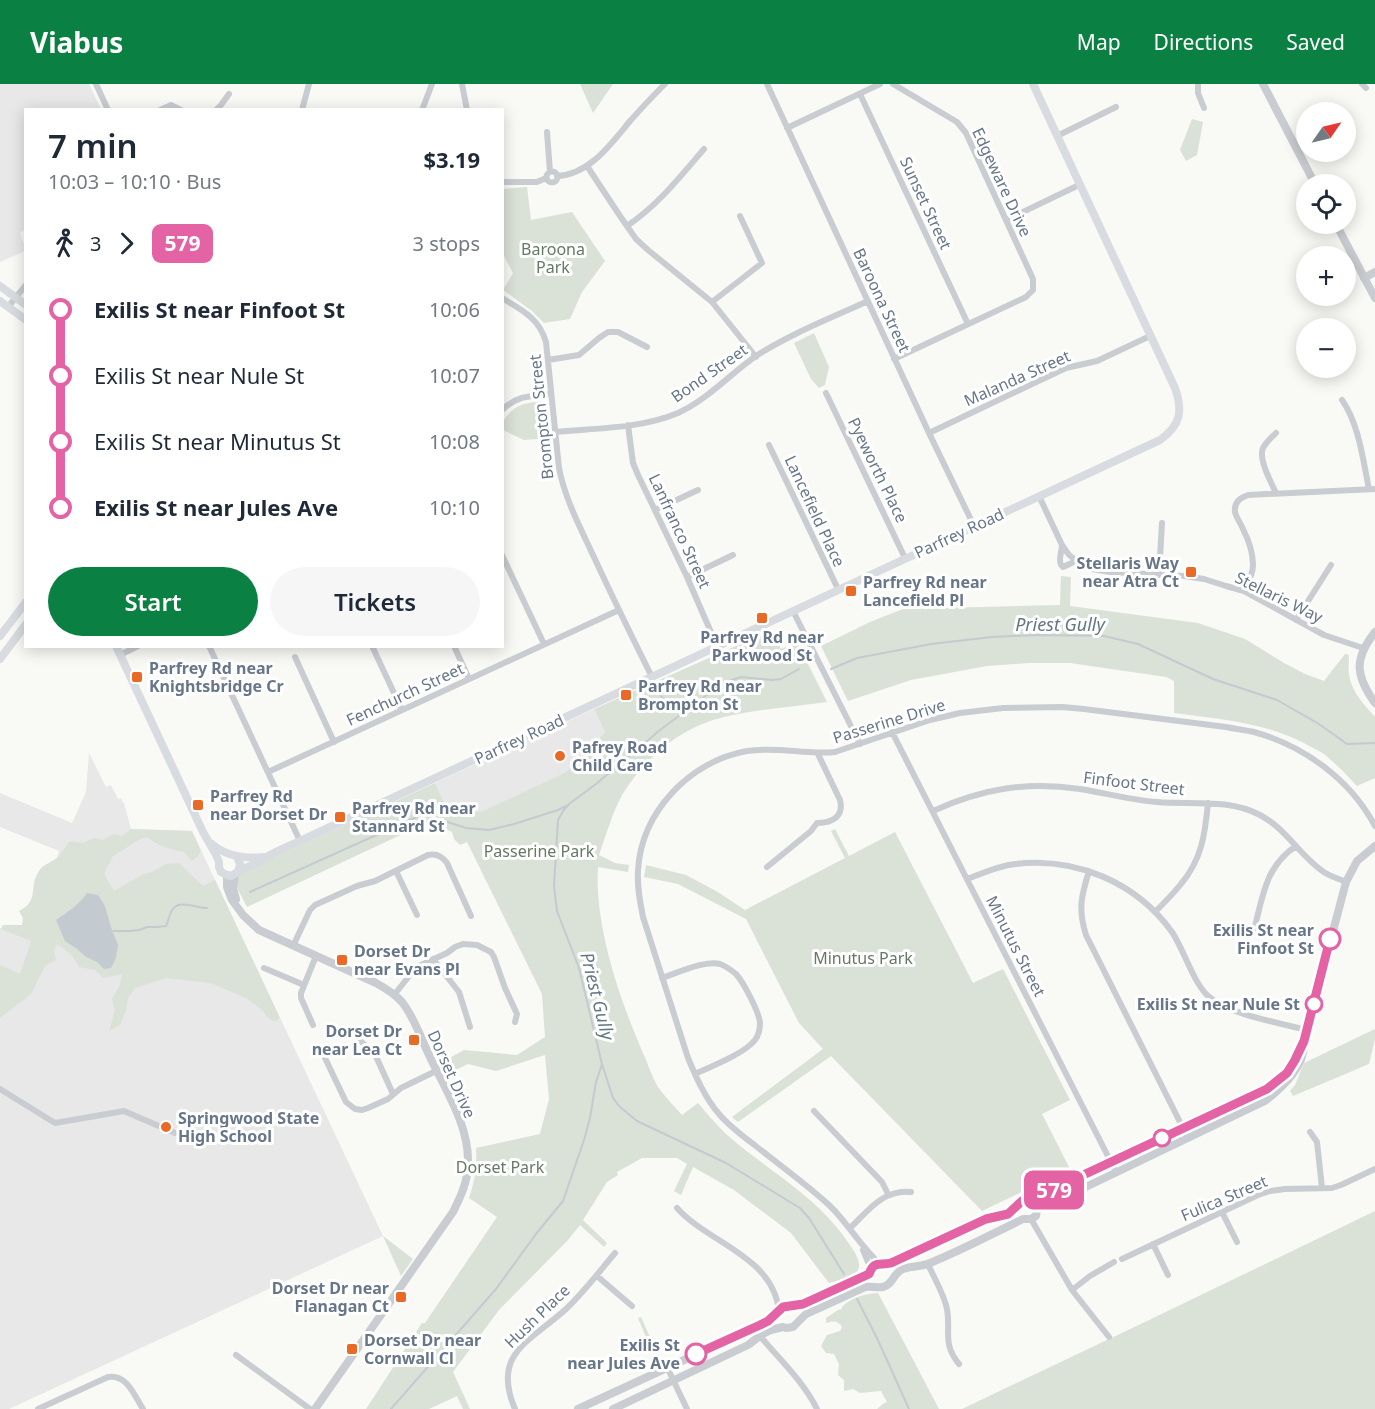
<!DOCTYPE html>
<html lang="en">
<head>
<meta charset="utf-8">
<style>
	:root { --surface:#fff; --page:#f6f6f7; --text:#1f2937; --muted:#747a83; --accent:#0b8043 }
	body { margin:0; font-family:"Noto Sans",sans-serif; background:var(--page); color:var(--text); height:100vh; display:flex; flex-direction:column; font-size:22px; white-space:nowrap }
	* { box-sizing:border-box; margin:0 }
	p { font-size:20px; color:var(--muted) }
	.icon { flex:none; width:33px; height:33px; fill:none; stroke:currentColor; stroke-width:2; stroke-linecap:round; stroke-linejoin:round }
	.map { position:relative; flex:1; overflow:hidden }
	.panel { position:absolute; left:24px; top:24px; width:480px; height:540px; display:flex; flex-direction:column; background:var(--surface); border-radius:0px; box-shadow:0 3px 15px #0003 }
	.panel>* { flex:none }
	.badge { padding:0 12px; border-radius:9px; font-size:21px; line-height:39px }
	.needle { width:39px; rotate:56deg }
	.fabs { position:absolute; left:1296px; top:18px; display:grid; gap:12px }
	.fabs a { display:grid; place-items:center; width:60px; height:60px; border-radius:50%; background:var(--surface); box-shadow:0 3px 15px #0003; font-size:30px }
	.map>.badge { position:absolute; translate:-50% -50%; box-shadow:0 0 0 3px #fff }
	.legs { display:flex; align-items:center; gap:9px; height:66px; padding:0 24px; font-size:20px }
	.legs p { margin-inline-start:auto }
	.head { display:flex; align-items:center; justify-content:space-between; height:102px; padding:0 24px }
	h1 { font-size:33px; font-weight:600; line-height:45px }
	.button { display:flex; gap:12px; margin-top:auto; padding:12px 24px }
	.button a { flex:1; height:69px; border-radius:36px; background:var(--accent); color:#fff; font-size:24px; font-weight:600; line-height:69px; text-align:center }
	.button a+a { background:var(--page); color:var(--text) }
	ul { padding:0 24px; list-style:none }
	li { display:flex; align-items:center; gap:21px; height:66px; font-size:22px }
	li i { display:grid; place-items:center; width:9px; height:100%; margin:0 8px; background:currentColor }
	li i::after { content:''; width:15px; height:15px; margin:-8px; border:4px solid; border-radius:50%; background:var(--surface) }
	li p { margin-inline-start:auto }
	li:first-child i { background:linear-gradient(#0000 50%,currentColor 0) }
	li:last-child i { background:linear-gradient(currentColor 50%,#0000 0) }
	header { display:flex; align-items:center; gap:36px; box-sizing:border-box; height:84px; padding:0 30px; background:var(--accent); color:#fff }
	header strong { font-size:28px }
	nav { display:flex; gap:33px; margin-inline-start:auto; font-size:21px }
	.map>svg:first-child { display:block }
	.built { fill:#e7e8e7 }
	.green { fill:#dae1d7; fill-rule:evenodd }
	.water { fill:#c3cbd1 }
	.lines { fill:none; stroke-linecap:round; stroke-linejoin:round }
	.stream { stroke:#c3cbd1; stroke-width:2 }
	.minor { stroke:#c9ccd0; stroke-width:6 }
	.tertiary { stroke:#c9ccd0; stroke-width:8 }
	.secondary { stroke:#d8dbe0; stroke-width:8 }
	.line-1-casing { stroke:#fff; stroke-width:14 }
	.line-1 { stroke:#e463a4; stroke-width:9 }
	.poi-dot { fill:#e96927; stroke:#fff; stroke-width:2 }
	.stop-1-dot { fill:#fff; stroke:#e463a4; stroke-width:3 }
	.labels { text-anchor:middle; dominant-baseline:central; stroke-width:6; stroke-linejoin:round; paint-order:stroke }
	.street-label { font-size:16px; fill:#677688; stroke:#fff }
	.park-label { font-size:16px; fill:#647a62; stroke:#fff }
	.poi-label { font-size:16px; font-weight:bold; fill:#677688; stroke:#fff; text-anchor:start }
	.stop-label { font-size:16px; font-weight:bold; fill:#677688; stroke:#fff; text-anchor:end }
	.water-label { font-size:18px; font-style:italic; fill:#637783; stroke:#fff }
</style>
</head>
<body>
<header>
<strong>Viabus</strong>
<nav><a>Map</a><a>Directions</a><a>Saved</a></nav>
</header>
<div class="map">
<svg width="1375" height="1325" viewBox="0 0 1375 1325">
	<rect width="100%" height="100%" fill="#f9f9f6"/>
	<path class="built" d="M0 0H89L101 25 26 26 25 146 20 149 25 163V167L0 178Z
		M594 625 605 648 566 688 481 728 446 723 435 699Z
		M89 669 106 703 111 701 118 715 121 714 123 719H124L131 745 192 747 383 1152 9 1325H0V844L31 856 59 767 0 743V709L72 739 86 708Z"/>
	<path class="green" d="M580 0H613L593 29Z
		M1192 35 1203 38 1197 71 1186 77 1180 66Z
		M527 103 531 136 572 128 605 177 582 208 570 235 544 239 532 227 503 206 513 189 503 170V105Z
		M814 249 829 283 825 301 819 304 811 295 794 259Z
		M546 317 549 354 524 356 503 346V337C516 319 525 319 546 317Z
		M1061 492 1071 493 1070 522 1198 539 1245 555 1284 579 1305 590 1324 597 1345 570 1349 571C1349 578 1348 585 1349 591 1352 609 1364 620 1375 633V694L1357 702C1347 691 1336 680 1324 670 1318 666 1310 663 1304 659 1263 638 1218 635 1174 629V597L1166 593 1070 579H1028L987 582 911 596 848 617 821 562 870 538 903 525 1060 521Z
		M772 546 781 565 797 558 827 618C791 623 747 626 713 636 675 648 642 678 622 711 612 730 606 751 599 771L615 779 629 781 628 788 598 783C594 841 620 916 643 969 648 980 652 993 658 1003 665 1013 674 1022 682 1031L698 1019C707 1030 716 1040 726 1050 769 1088 817 1111 850 1161 854 1167 862 1178 858 1186 854 1195 838 1196 829 1199L791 1149 734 1106 693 1083 681 1111 674 1107 687 1080 677 1074H642L617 1088 618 1091 607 1098 583 1136 607 1159 604 1163 580 1141 568 1156 499 1226 453 1288 470 1325H463L457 1312 429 1325H366L422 1239H425L497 1133 469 1114C475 1097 477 1082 476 1064L540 1050 549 1015 545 971 496 987 468 980 447 990 442 978 464 966 517 971 545 953 542 910 467 758 460 761 454 755 452 748 433 739H426L247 823 235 800 239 791 242 788 435 699 446 723 481 728 566 688 605 648 594 625Z
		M131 745 192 747 201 767 197 773 192 777 184 768C169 765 158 762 147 753L142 754 113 772 104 790 114 807 142 791 152 788 166 780 179 779 203 802 215 796 280 934 276 937 270 936 262 926 248 915 211 899 166 894 135 904 128 914 126 927 120 941 109 947 115 927 112 915 120 901 122 890 103 894 95 886 79 883 71 870 57 860 54 867 56 876 45 882 31 910 0 934V881L20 890 31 857 1 845 3 841H22L23 834 19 827C40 817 28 803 39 787 43 780 53 778 58 773 63 768 66 762 70 757L83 759 94 754 103 756 114 750 122 752ZM81 818 105 822 111 843 114 849 104 885 97 878 86 873 77 865 65 857 63 830 73 825Z
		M835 745 849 772 895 748 973 899 1003 885 1070 1016 1042 1030 1070 1085 982 1127 831 972 738 1038 732 1033 823 965 799 939 746 835 678 800 644 793 646 781 686 791 716 807 745 826 845 774 831 747Z
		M1375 945V955L1369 980 1293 1012 1290 1007 1295 1001 1304 979Z
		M1375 1127V1325H962L1147 1237Z
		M383 1152 413 1175 401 1192Z
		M878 1209 939 1325H877L883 1320 887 1318 881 1307 860 1309 853 1305 844 1307V1296L838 1291 839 1280 834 1270 826 1269 821 1262 827 1251 840 1247 842 1243C838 1236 833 1237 826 1239V1234L838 1226 842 1225V1223C852 1213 864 1210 878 1209Z
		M641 1233 661 1278 657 1280 638 1234Z"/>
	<path class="water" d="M87 809 98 811 105 822 111 843 118 861 116 874 111 884 104 885 97 878 86 873 77 865 65 857 56 836C68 827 79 821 87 809Z"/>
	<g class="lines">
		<path class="stream" d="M799 585 781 595 772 596 741 593 723 599 660 646 596 700 569 720 563 727 558 736 554 802 557 827 579 884 602 980 613 1014 619 1022 637 1037 726 1079 800 1124 809 1134 844 1190
			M831 585 857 574 931 560 992 553 1037 551 1104 552 1138 560 1213 595 1277 616 1319 640 1347 660 1375 659
			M661 612C667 620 680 627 690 622
			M250 808 423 730 466 744 489 746 514 740 558 726 566 722
			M113 847H129L139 846 147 843H157L166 842C168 837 169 833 171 828 178 813 196 825 207 824
			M857 1215 877 1254 909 1325
			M391 1325 496 1205 536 1150 563 1117 584 1056 590 1034 596 998 602 980"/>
		<path class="minor" d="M96 0 108 26
			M462 0 467 26
			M767 0 929 349 974 442
			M893 0 957 38 966 49 1033 195V206L1026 213 894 275
			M1198 0V9L1204 24
			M1362 0 1366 4
			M860 10 968 240
			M160 26 171 21 181 26
			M216 26 221 21 229 10
			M302 26 309 0
			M422 26 432 0
			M787 44 880 0
			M547 48 550 88
			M1057 52 1116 23
			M587 82 620 132 636 155 648 166 712 218 756 273
			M546.5 93a5.5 5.5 0 1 1 11 0a5.5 5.5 0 1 1-11 0Z
			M557 92C589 91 611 60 630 37 639 27 649 16 659 6L665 0
			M502 98H537L546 94
			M1006 136 1079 101
			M627 142C658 121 680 93 704 65
			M502 214C522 226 539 234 546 258L559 384C565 415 580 443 593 471 612 512 632 553 652 593
			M712 218 762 179 740 132
			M8 223 26 201
			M548 276 579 271 599 254 608 248H618L647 263
			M826 309 905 474
			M1342 316C1359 340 1363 376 1369 405
			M502 326C518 311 531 312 551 310
			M628 341 633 379 638 391 687 493 717 562
			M555 348C595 344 640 345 678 329 707 316 730 290 756 272 790 250 831 234 868 217
			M929 349 1066 284 1097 277 1150 252
			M769 361 838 505
			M1276 409C1271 398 1258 375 1263 364 1266 358 1271 354 1276 349
			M1039 412 1062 461 1069 471 1078 478 1092 485 1110 488 1184 492 1204 495 1226 502 1244 507 1324 551 1363 564
			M655 426 698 406
			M1062 461C1062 468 1058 475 1061 481L1063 483 1076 477
			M502 471 544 560
			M1159 491 1162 439
			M687 493 733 471
			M1244 507C1248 499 1253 491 1253 481 1253 469 1248 455 1243 445 1241 440 1236 433 1235 428 1234 418 1240 414 1248 411L1375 405
			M793 527 860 660
			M1296 536 1331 481
			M209 562 300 757
			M372 562 402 626
			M454 562 469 595
			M120 571 138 562
			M295 573 334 658
			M892 648 1116 1088
			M268 688 619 526
			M933 727C981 705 1026 697 1080 705 1105 709 1131 716 1157 718 1191 721 1228 714 1260 731 1285 744 1299 770 1321 786 1328 792 1337 794 1346 798
			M767 783 811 747 817 739C833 739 844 732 840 716L818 670
			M396 787 417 831
			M1089 787C1081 813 1078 825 1086 851L1188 1054
			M967 795C983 789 998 782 1015 780 1076 773 1136 798 1172 848 1184 866 1193 898 1208 912 1228 930 1279 939 1307 946
			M1155 828C1164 819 1173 810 1181 800 1202 775 1205 750 1208 719
			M1254 846C1263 812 1265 783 1296 762
			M293 862 310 826 315 821 357 802 375 797 428 771C436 769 442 772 447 779L471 832
			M433 875 459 908 470 943
			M264 884 304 901
			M662 894C677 889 705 876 720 880 726 882 731 886 736 890 744 899 759 928 760 939 760 945 758 952 755 956 744 970 710 983 695 990
			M394 911 414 886 419 882 447 869 455 863 463 860 477 861 491 868 494 873 505 904 517 930 515 938
			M313 941 301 914V909L316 872
			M359 956 374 968 393 1010
			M325 974 346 1018 355 1025 362 1026 368 1024 388 1015 401 1004 436 987
			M0 1005 55 1039 124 1027 175 1049
			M814 1027 882 1098 888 1110
			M1310 1048 1317 1058 1322 1104
			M677 1124C708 1159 773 1172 779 1227
			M1222 1128 1237 1158
			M1031 1135 1072 1206 1109 1253
			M850 1144C868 1127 883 1105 911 1108
			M1153 1160 1168 1191
			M863 1166 871 1185
			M1122 1175 1258 1111 1270 1107 1285 1105 1332 1104 1341 1101 1375 1085
			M880 1180C860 1162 848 1139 829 1121 806 1100 781 1082 757 1063 744 1053 730 1043 719 1030 705 1014 696 993 688 974L643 833C640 818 637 803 638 787 641 728 690 677 747 667 777 662 805 671 835 668L930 636 960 629 1003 624 1062 623 1084 625 1226 643C1235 645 1245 646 1254 648 1304 662 1350 695 1375 742
			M928 1180C934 1194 944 1210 947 1225 951 1248 942 1259 959 1280
			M597 1192 632 1222
			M1072 1206 1090 1192 1114 1178
			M760 1252C780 1276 803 1297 817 1325
			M236 1271 310 1325
			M667 1283 687 1325
			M38 1325 108 1293C127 1290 134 1311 143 1325
			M515 1325C491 1269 531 1257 566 1225 584 1208 599 1188 615 1169"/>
		<path class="tertiary" d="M1263 0 1315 100
			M1336 140 1375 214
			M1364 194 1375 188
			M1375 548C1354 575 1355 591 1375 619
			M235 790 233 804 236 815
			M227 791V803L232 816 243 831 259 846 376 899C385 904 395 910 402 918 414 933 421 954 429 971 445 1005 469 1041 468 1079 468 1097 461 1112 453 1128L315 1325
			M578 1325 760 1241 768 1237 783 1223 803 1220 869 1190C874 1178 881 1182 892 1179L986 1135 1008 1130 1022 1117 1043 1113 1050 1110 1055 1105 1064 1100 1256 1010C1274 1001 1290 988 1298 969
			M613 1325 748 1261 761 1251 771 1246 783 1243 786 1244 793 1243 806 1230 865 1203C870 1202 879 1204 883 1203 893 1201 893 1189 903 1185 912 1182 921 1183 930 1179 962 1166 992 1150 1023 1135H1031L1036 1132 1037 1126 1050 1118 1067 1112 1265 1017C1283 1003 1306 982 1304 957L1346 798 1357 777 1375 762"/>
		<path class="secondary" d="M0 202 26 221
			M0 217 26 236
			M0 552 26 518
			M116 562 203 748 215 769 219 778V783L221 788 227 791 231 792 238 788 240 780 237 773
			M0 575 26 540
			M212 760C227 773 245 775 264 773
			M240 785C252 783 262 776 272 770 282 765 291 761 300 757L1160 356C1181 341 1183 327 1175 304L1033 0"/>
	</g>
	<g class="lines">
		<defs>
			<path id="line-1" d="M696 1270 760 1241 768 1237 783 1223 803 1220 869 1190C874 1176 880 1182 891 1179L986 1135 1008 1130 1022 1117 1043 1113 1050 1110 1055 1105 1064 1100 1267 1005 1287 989 1295 976 1304 957 1330 855"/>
		</defs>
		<use href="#line-1" class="line-1-casing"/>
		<use href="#line-1" class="line-1"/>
	</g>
	<g class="poi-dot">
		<rect x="1185" y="482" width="12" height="12" rx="3"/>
		<rect x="845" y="501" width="12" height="12" rx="3"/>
		<rect x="756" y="528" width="12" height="12" rx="3"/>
		<rect x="131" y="587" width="12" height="12" rx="3"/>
		<rect x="620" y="605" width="12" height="12" rx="3"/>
		<circle cx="560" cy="672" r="6"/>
		<rect x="192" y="715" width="12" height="12" rx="3"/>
		<rect x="334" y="727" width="12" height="12" rx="3"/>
		<rect x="336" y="870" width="12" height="12" rx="3"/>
		<rect x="408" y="950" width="12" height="12" rx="3"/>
		<circle cx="166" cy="1043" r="6"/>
		<rect x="395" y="1207" width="12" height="12" rx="3"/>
		<rect x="346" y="1259" width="12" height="12" rx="3"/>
	</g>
	<g class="stop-1-dot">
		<circle cx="1330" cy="855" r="10"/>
		<circle cx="1314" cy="920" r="8"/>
		<circle cx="1162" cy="1054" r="8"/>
		<circle cx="696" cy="1270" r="10"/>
	</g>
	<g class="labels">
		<g class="street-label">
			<text transform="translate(1002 98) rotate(65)">Edgeware Drive</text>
			<text transform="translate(926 119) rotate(65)">Sunset Street</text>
			<text transform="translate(882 216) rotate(65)">Baroona Street</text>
			<text transform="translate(709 289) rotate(-35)">Bond Street</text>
			<text transform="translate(1017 294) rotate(-24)">Malanda Street</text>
			<text transform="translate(541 333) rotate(-96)">Brompton Street</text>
			<text transform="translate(878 386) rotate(64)">Pyeworth Place</text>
			<text transform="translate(815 427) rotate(65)">Lancefield Place</text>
			<text transform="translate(680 447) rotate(65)">Lanfranco Street</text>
			<text transform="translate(959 449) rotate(-25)">Parfrey Road</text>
			<text transform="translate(1279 513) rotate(26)">Stellaris Way</text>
			<text transform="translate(405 610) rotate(-25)">Fenchurch Street</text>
			<text transform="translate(889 637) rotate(-17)">Passerine Drive</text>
			<text transform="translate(519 655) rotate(-25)">Parfrey Road</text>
			<text transform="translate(1134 699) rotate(7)">Finfoot Street</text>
			<text transform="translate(1016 862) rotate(63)">Minutus Street</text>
			<text transform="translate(452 990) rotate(66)">Dorset Drive</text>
			<text transform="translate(1224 1114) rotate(-23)">Fulica Street</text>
			<text transform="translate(537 1232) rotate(-44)">Hush Place</text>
		</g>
		<g class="park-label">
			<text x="553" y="165">Baroona<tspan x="553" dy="18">Park</tspan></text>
			<text x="539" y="767">Passerine Park</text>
			<text x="863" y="874">Minutus Park</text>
			<text x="500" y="1083">Dorset Park</text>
		</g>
		<g class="poi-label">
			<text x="1179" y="479" text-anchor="end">Stellaris Way<tspan x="1179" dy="18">near Atra Ct</tspan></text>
			<text x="863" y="498">Parfrey Rd near<tspan x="863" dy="18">Lancefield Pl</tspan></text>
			<text x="762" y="553" text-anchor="middle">Parfrey Rd near<tspan x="762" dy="18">Parkwood St</tspan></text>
			<text x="149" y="584">Parfrey Rd near<tspan x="149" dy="18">Knightsbridge Cr</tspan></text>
			<text x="638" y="602">Parfrey Rd near<tspan x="638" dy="18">Brompton St</tspan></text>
			<text x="572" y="663">Pafrey Road<tspan x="572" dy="18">Child Care</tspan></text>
			<text x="210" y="712">Parfrey Rd<tspan x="210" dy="18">near Dorset Dr</tspan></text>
			<text x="352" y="724">Parfrey Rd near<tspan x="352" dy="18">Stannard St</tspan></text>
			<text x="354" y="867">Dorset Dr<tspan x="354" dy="18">near Evans Pl</tspan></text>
			<text x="402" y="947" text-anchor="end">Dorset Dr<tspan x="402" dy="18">near Lea Ct</tspan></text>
			<text x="178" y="1034">Springwood State<tspan x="178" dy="18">High School</tspan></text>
			<text x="389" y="1204" text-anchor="end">Dorset Dr near<tspan x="389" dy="18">Flanagan Ct</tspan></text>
			<text x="364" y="1256">Dorset Dr near<tspan x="364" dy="18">Cornwall Cl</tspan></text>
		</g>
		<g class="stop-label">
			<text x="1314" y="846">Exilis St near<tspan x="1314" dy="18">Finfoot St</tspan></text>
			<text x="1300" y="920">Exilis St near Nule St</text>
			<text x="680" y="1261">Exilis St<tspan x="680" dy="18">near Jules Ave</tspan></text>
		</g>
		<g class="water-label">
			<text x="1060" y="540">Priest Gully</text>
			<text transform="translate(598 912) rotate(76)">Priest Gully</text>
		</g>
	</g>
</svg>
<div class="fabs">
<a><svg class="needle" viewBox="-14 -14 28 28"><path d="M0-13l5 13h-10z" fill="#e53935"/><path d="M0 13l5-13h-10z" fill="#747a83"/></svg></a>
<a><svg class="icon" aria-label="locate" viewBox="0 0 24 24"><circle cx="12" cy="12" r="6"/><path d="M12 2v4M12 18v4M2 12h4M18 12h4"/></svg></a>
<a>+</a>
<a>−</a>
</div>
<b class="badge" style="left:1054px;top:1106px;background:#e463a4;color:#fff">579</b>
<section class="panel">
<div class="head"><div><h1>7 min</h1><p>10:03 – 10:10 · Bus</p></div><b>$3.19</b></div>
<div class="legs"><svg class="icon" aria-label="walk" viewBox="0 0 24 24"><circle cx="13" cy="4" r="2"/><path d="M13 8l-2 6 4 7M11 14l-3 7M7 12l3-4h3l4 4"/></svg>3<svg class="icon" aria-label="forward" viewBox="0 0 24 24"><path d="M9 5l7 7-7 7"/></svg><b class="badge" style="background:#e463a4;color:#fff">579</b><p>3 stops</p></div>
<ul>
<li><i style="color:#e463a4"></i><b>Exilis St near Finfoot St</b><p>10:06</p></li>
<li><i style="color:#e463a4"></i><span>Exilis St near Nule St</span><p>10:07</p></li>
<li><i style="color:#e463a4"></i><span>Exilis St near Minutus St</span><p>10:08</p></li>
<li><i style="color:#e463a4"></i><b>Exilis St near Jules Ave</b><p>10:10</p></li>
</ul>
<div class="button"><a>Start</a><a>Tickets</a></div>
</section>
</div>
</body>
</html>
